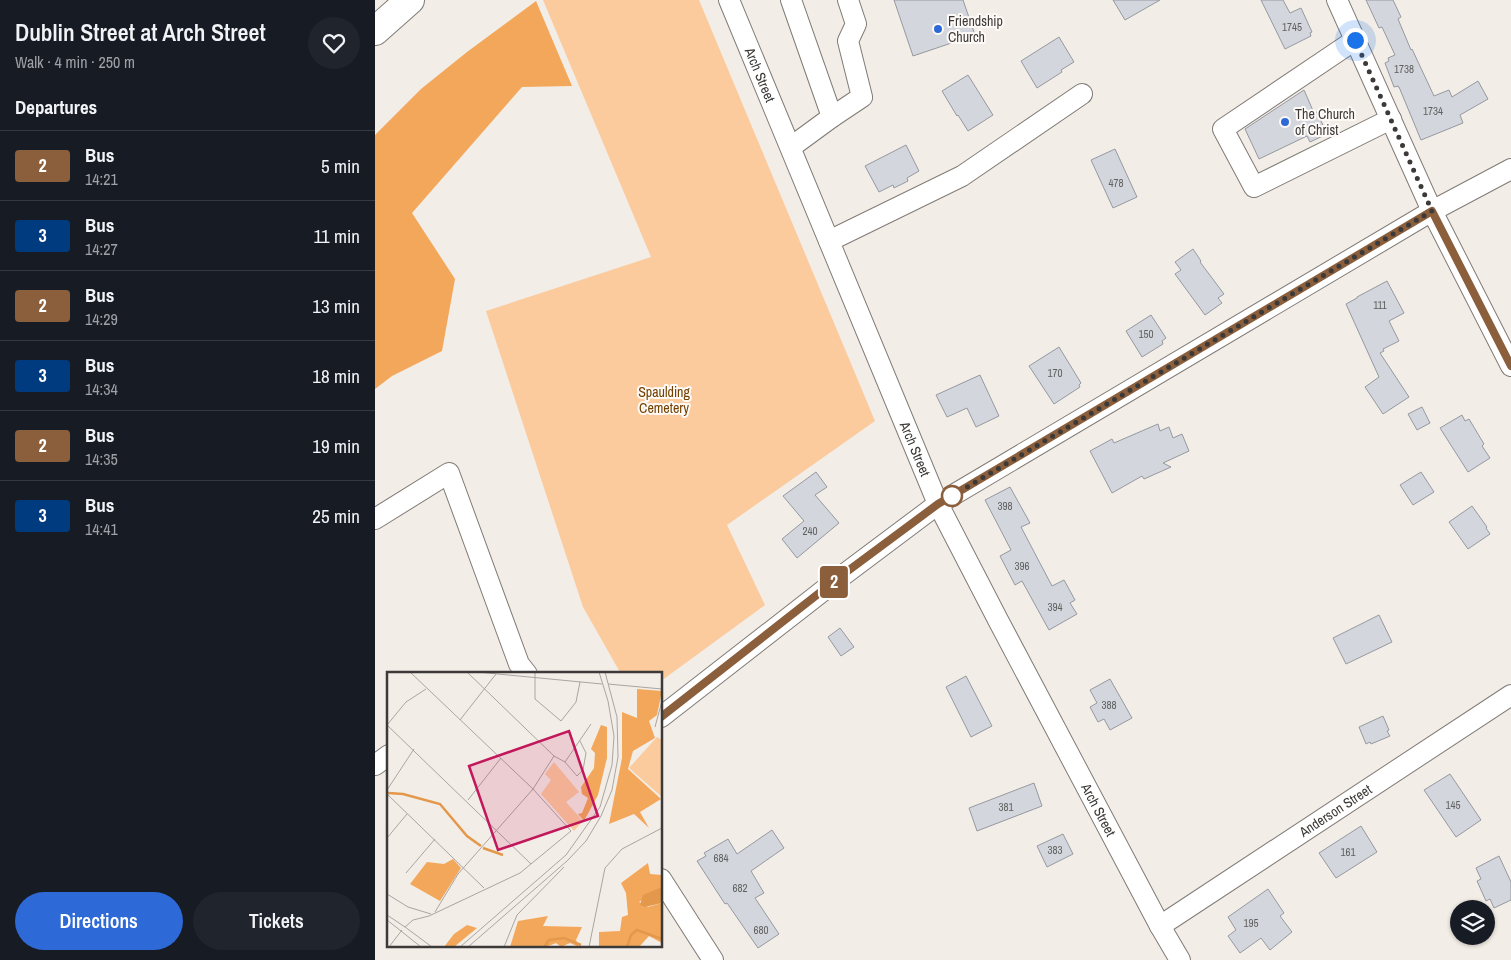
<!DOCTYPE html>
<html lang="en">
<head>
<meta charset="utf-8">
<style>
	:root { --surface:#171b24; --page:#20242c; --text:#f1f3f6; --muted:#9ea1a6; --line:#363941; --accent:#2d6ad7 }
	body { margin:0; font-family:"Archivo Narrow",sans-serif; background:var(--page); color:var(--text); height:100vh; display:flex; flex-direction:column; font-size:19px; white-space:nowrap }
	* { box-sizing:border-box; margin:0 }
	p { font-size:16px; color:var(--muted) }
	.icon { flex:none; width:28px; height:28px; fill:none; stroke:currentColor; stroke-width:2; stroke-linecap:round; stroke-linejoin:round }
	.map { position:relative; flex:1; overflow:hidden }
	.details { display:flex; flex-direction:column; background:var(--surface); width:375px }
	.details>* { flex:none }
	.badge { padding:0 10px; border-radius:4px; font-size:18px; line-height:32px }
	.buttons { position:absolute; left:1075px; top:900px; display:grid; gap:10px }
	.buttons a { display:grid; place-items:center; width:45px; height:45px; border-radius:50%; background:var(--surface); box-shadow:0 1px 4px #0004; font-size:25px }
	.you { position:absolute; width:25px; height:25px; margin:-12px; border:4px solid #fff; border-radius:50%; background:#1a73e8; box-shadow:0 0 0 8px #1a73e833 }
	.map>.badge { position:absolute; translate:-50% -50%; box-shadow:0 0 0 2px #fff }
	h2 { padding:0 15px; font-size:19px; line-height:45px }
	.round { display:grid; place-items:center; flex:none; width:52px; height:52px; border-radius:26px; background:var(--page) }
	.head { display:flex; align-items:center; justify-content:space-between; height:85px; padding:0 15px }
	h1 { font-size:24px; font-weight:600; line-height:38px }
	.primary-button { display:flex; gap:10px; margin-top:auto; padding:10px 15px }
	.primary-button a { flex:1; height:58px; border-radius:30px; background:var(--accent); color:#fff; font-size:20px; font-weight:600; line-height:58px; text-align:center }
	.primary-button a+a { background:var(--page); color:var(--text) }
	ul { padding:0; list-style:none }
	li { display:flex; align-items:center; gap:15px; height:70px; padding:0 15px; border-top:1px solid var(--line) }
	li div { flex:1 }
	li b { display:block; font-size:19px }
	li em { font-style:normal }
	li .badge { min-width:55px; font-weight:700; text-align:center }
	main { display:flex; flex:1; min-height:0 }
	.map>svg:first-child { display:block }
	.green { fill:#fbcb9e }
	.forest { fill:#f3a75a }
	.building { fill:#d3d7dd; stroke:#95999f }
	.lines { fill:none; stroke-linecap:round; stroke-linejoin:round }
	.minor-casing { stroke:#817b76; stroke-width:22 }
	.highway-casing { stroke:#817b76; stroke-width:30 }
	.minor { stroke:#fff; stroke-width:20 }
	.highway { stroke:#fff; stroke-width:28 }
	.line-casing { stroke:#fff; stroke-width:11 }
	.line { stroke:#8b5e3c; stroke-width:8 }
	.walk { stroke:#3c3a38; stroke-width:5; stroke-dasharray:0 9 }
	.poi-dot { fill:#2d6ad7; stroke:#fefaf7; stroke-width:2 }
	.stop-dot { fill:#fff; stroke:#8b5e3c; stroke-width:2.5 }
	.labels { text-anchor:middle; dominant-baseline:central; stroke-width:4; stroke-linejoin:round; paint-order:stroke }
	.number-label { font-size:11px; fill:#626161 }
	.poi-label { font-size:14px; fill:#3c3a38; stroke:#fefaf7; text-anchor:start }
	.street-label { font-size:14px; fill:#3c3a38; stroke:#fefaf7 }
	.park-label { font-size:14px; fill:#714100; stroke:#fefaf7 }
	.inset-river { fill:none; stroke:#e3984b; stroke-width:2.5 }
	.inset-road { fill:none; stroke:#aaa5a1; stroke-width:1 }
	.view { fill:#c2185b; fill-opacity:0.15; stroke:#c2185b; stroke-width:2.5 }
	.inset-edge { fill:none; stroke:#3c3a38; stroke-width:2.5 }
</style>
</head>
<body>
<main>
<section class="details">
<div class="head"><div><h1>Dublin Street at Arch Street</h1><p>Walk · 4 min · 250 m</p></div><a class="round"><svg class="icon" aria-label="heart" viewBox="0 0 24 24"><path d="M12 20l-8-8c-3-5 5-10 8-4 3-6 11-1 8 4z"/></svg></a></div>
<h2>Departures</h2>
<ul>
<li><span class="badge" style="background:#8b5e3c;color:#fff">2</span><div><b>Bus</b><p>14:21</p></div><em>5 min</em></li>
<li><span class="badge" style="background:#003b80;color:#fff">3</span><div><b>Bus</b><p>14:27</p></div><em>11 min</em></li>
<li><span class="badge" style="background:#8b5e3c;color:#fff">2</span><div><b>Bus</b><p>14:29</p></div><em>13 min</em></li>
<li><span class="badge" style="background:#003b80;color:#fff">3</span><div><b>Bus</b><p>14:34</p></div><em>18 min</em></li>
<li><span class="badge" style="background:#8b5e3c;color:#fff">2</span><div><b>Bus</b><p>14:35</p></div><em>19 min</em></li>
<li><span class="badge" style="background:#003b80;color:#fff">3</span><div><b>Bus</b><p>14:41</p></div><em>25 min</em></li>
</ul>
<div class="primary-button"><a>Directions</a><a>Tickets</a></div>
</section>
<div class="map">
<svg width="1136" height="960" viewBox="0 0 1136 960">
	<rect width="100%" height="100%" fill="#f3ede7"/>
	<path class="green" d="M168 0H324L500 421 352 525 390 605 286 681V674H246L208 607 111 311 276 257Z"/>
	<path class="forest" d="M161 1 197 86 147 87 37 213 80 279 67 351 17 376 0 389V135L46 89 92 52Z"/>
	<path class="building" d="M519 0H588L600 35 538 56Z
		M738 0H785L750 20Z
		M886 0H908L915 13 926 8 937 32 935 33 936 36 910 49Z
		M991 0H1018L1026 17 1023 19 1036 50 1037 49 1059 96 1074 90 1077 97 1103 81 1113 99 1085 115 1088 123 1046 140 1024 87H1023V86L1019 87 1010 63 1014 61 1013 58 1020 55 1007 27 1004 28Z
		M684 37 699 62 686 70 687 72 662 88 646 61Z
		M593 75 618 115 593 131 583 115 582 116 567 91Z
		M929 90 939 113 942 112 952 134 935 142 932 136 884 159 870 129Z
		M531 145 544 171 532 178 533 181 519 188 518 185 504 192 490 166Z
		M740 149 762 197 738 208 716 160Z
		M818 249 826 261 825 262 849 294 843 298 847 303 830 315 800 274 806 270 800 262Z
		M1012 281 1029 313 1014 321 1024 341 1008 349 1009 351 1005 353 1034 397 1008 414 990 387 1004 377 971 304 982 298V297Z
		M776 315 791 338 787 341 788 344 767 357 751 331Z
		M684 347 706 383 704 385 705 387 679 404 654 366Z
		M605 375 624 416 601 427 592 408 572 417 561 395Z
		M1047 407 1055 423 1042 430 1033 414Z
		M1087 415 1090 421 1094 419 1109 444 1107 446 1115 458 1093 472 1065 428Z
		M783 424 785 431 794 427 798 438 807 434 814 451 788 463 796 467 769 479 767 476 737 493 715 451 737 439 739 443Z
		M441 472 452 487 440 495 464 523 422 558 407 539 429 521 408 496Z
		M1046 472 1059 492 1038 505 1025 485Z
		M635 487 655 523 646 527 677 586 689 580 700 600 695 603 702 614 674 630 647 581 640 585 625 556 636 550 610 500Z
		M1097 506 1112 527 1111 528 1115 534 1093 549 1074 522Z
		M1004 615 1017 642 971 664 958 638Z
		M465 628 479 647 466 656 453 637Z
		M591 676 617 726 596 737 571 687Z
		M735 679 757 718 735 730 729 719 723 722 715 707 722 703 715 690Z
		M1008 716 1014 730 1012 731 1015 736 996 744 995 742 991 744 984 727Z
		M1075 774 1106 820 1081 837 1049 790Z
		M659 783 667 806 602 831 594 808Z
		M986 826 1002 852 961 878 944 853Z
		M397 830 409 848 376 871 389 893 380 898 404 934 383 948 352 903 350 904 322 861 331 856 329 853 353 839 362 854Z
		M688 834 698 854 672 867 662 846Z
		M1124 856 1136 882V900L1119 908 1115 899 1111 901 1102 881 1106 879 1101 868Z
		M893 889 909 913 905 916 917 932 895 950 886 938 865 953 853 936 861 930 853 917Z"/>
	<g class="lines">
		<defs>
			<g id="minor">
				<path id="s1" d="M354 0 563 504 623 620 785 926 805 960"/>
				<path d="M962 0 1057 211 1136 366"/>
				<path d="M980 40 848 129 879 187 1016 119"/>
				<path d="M457 117 487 97 473 41 481 24 473 0"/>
				<path d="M416 147 457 117 416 0"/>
				<path d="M454 241 587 176 707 94"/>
				<path d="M0 519 74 473 144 664 152 674"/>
				<path d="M286 717 467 576 563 504 1057 211 1136 169"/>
				<path d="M0 765 14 755"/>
				<path d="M286 879 338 960"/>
				<path id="s2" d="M785 926 1136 695"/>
			</g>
			<path id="highway" d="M0 31 35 0"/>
		</defs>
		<use href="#minor" class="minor-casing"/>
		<use href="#highway" class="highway-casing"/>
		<use href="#minor" class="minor"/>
		<use href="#highway" class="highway"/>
	</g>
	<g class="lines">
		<defs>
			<path id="line" d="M286 717 466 576 563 504 1057 211 1136 366"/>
		</defs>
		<use href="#line" class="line-casing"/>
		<use href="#line" class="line"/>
		<path class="walk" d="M577 496 1057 211 980 40"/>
	</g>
	<g class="poi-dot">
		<circle cx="563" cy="29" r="5"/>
		<circle cx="910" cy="122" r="5"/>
	</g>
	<circle class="stop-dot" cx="577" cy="496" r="10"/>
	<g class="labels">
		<g class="number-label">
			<text x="917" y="27">1745</text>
			<text x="1029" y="69">1738</text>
			<text x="1058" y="111">1734</text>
			<text x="741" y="183">478</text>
			<text x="1005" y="305">111</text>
			<text x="771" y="334">150</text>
			<text x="680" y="373">170</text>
			<text x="630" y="506">398</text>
			<text x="435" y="531">240</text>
			<text x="647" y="566">396</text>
			<text x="680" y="607">394</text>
			<text x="734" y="705">388</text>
			<text x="1078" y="805">145</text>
			<text x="631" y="807">381</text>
			<text x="680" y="850">383</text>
			<text x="973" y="852">161</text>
			<text x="346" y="858">684</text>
			<text x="365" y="888">682</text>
			<text x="876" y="923">195</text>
			<text x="386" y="930">680</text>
		</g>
		<g class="poi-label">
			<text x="573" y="21">Friendship<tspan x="573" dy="16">Church</tspan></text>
			<text x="920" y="114">The Church<tspan x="920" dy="16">of Christ</tspan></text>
		</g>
		<g class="street-label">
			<text stroke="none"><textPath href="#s1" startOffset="81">Arch Street</textPath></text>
			<text stroke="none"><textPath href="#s1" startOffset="486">Arch Street</textPath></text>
			<text stroke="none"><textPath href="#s1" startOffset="891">Arch Street</textPath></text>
			<text stroke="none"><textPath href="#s2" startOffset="210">Anderson Street</textPath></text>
		</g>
		<g class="park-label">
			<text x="289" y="392">Spaulding<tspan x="289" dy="16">Cemetery</tspan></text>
		</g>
	</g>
	<g transform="translate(12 672)">
		<rect width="275" height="275" fill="#f3ede7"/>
		<path d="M270 65 275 68V125L242 96ZM167 90 192 120 179 130 196 149 187 159 154 122 164 108 158 102Z" fill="#fbcb9e"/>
		<path d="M250 17 275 19 270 43 262 49 268 66 246 79 241 97 274 127 253 140 262 156 247 142 222 152 235 86V40L250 46ZM214 53 220 55V86L211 123 197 149 191 142 195 141 201 126 195 122 194 115 207 96 208 81 204 77ZM66 187 74 196 53 229 23 212 40 190 57 192ZM261 191 263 202 275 203V215L252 230 261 235 275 231V271L262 264 252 275H212V260L233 259 235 245 241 243 239 221 234 211ZM161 244 156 254 195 255 189 268 192 275 183 271 174 275 169 271 159 275H123L131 249ZM80 253 90 256 67 275H57L67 262Z" fill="#f3a75a"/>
		<path d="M275 215V231L258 235 253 233 256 223Z" fill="#e3984b"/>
		<path class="inset-river" d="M1 121 16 122 53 132 80 164 94 174M96 176 116 183M157 275 162 268 177 266 194 273M240 275 244 263 250 258 275 267"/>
		<path class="inset-road" d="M90 0 215 12M148 0V27L174 49 189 30 193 10M221 12 275 17M73 48 109 2M0 53 144 192M0 53 19 30 39 17M268 55 275 29M167 84 178 90 190 104 196 98 199 81 193 69M178 90 204 52M0 118 27 77M0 122 97 216M81 128 114 86M0 166 20 142M19 201 48 167M0 222 21 235 44 242M48 240 71 202 146 117 167 84 80 0M0 243 18 255M0 248 14 259M18 255 26 248 42 244 133 201 184 159 146 117 23 0M18 255 45 275M14 259 34 275M2 275 15 258M73 275 179 183 213 135 225 93 227 64 221 29 212 0M81 275 180 189 199 169 214 144 225 118 231 85 230 45 218 0M117 275 130 243 177 195M202 275 218 196 235 177 275 156"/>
		<path class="view" d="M182 59 211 144 111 178 82 94Z"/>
		<rect width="275" height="275" class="inset-edge"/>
	</g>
</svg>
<div class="buttons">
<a><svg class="icon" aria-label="layers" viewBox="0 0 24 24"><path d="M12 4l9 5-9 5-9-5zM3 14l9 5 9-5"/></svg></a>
</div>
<div class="you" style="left:980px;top:40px"></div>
<b class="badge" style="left:459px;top:582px;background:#8b5e3c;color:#fff">2</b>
</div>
</main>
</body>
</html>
